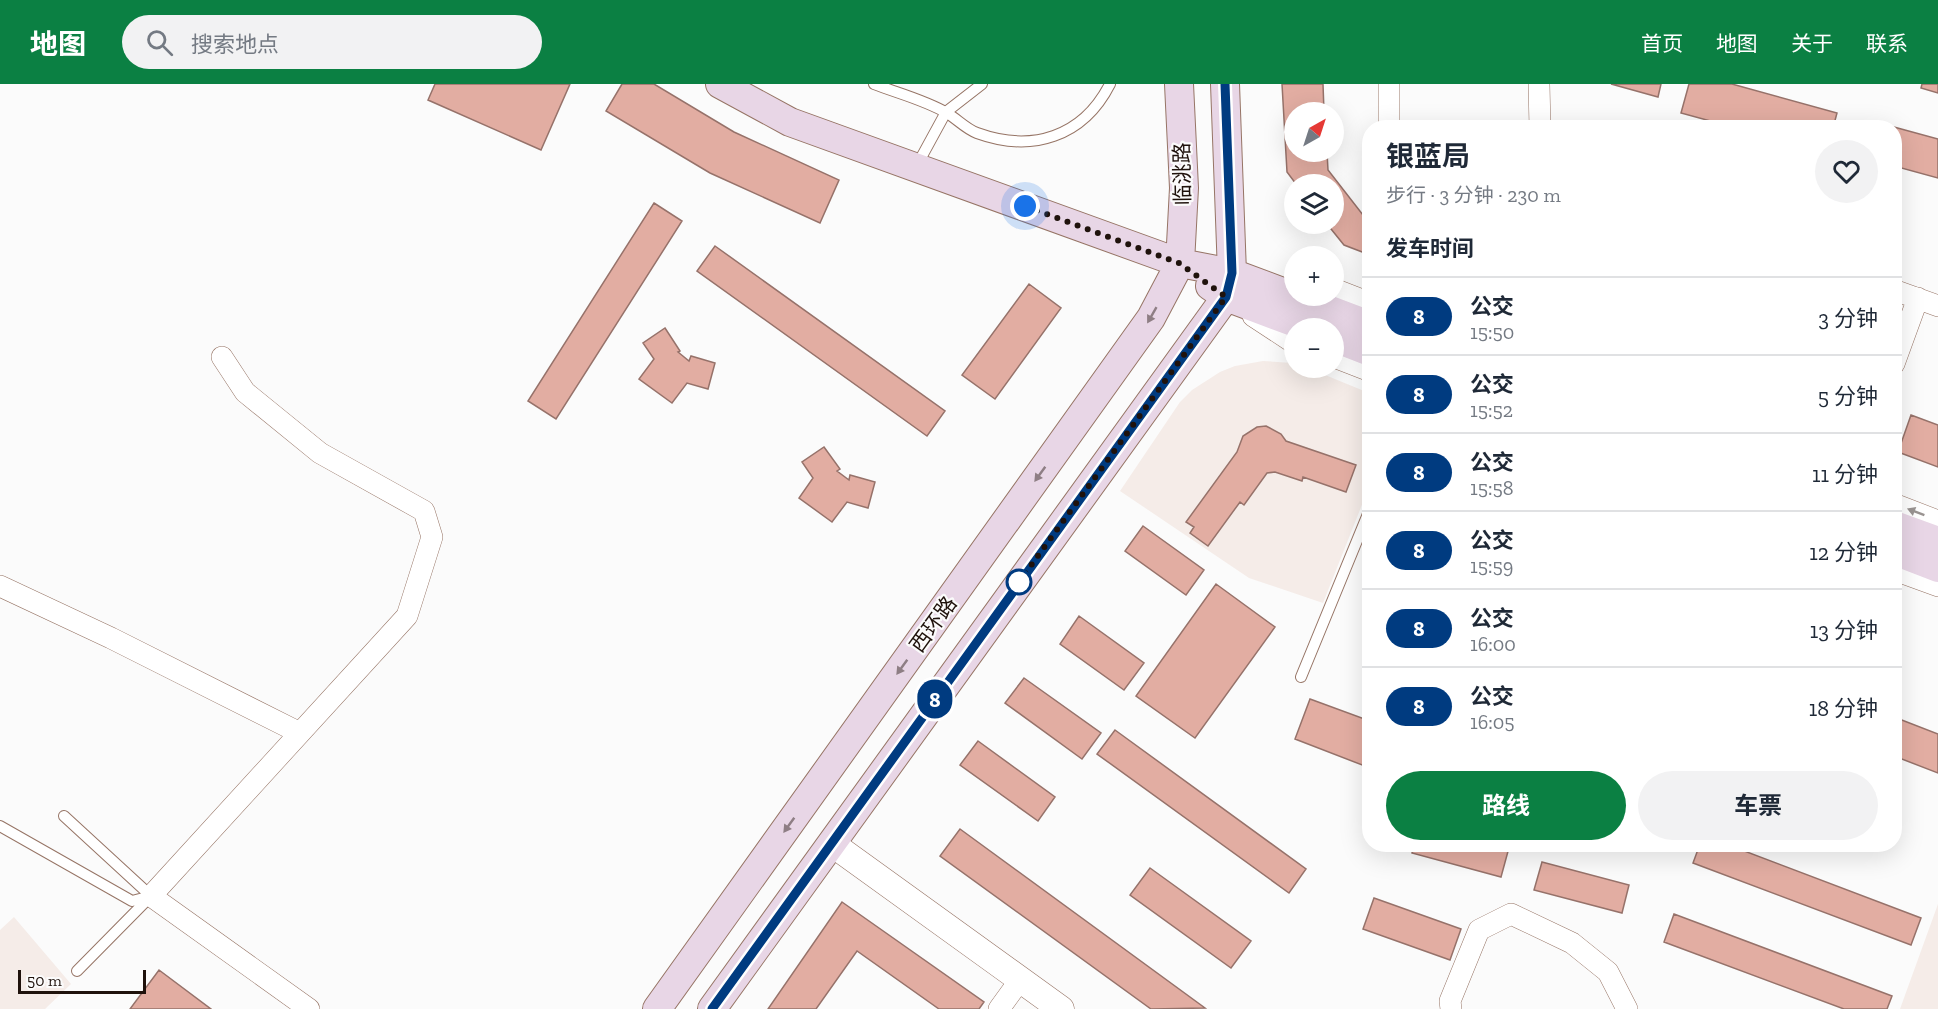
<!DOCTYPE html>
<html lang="zh">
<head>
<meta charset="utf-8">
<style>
	:root { --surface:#fff; --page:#f2f2f3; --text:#1f2937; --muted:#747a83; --line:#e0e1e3; --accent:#0b8043 }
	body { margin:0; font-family:"Zilla Slab","Noto Sans SC",serif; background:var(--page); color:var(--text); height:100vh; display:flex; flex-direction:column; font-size:22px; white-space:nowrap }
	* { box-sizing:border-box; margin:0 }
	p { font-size:20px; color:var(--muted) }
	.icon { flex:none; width:33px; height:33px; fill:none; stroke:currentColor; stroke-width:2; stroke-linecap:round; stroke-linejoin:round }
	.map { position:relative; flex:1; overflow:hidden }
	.sheet { position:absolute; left:1362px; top:36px; width:540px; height:732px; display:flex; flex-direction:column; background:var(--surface); border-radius:24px; box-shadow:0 6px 24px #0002 }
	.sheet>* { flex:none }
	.badge { padding:0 12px; border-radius:20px; font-size:21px; line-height:39px }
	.needle { width:39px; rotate:39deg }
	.buttons { position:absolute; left:1284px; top:18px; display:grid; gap:12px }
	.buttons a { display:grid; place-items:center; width:60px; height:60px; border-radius:50%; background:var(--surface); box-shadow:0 6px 24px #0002; font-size:30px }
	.scale { position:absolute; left:18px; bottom:15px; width:128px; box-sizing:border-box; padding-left:6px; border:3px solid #1f120c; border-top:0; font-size:16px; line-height:21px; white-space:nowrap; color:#1f120c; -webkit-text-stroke:4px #fbfbfb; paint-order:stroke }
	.you { position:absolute; width:30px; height:30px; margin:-15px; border:4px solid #fff; border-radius:50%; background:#1a73e8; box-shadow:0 0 0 9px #1a73e833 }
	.map>.badge { position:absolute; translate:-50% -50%; box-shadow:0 0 0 3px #fff }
	h2 { padding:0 24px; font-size:22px; line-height:54px }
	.round { display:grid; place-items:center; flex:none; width:63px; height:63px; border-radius:32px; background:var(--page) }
	.head { display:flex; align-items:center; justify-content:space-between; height:102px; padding:0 24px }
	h1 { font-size:28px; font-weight:700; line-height:45px }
	.button { display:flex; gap:12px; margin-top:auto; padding:12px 24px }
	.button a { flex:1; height:69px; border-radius:36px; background:var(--accent); color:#fff; font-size:24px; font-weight:700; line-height:69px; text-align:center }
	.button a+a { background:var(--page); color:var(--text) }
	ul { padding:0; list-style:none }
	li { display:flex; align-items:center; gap:18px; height:78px; padding:0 24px; border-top:2px solid var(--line) }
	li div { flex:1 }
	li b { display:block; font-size:22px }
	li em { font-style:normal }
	li .badge { min-width:66px; font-weight:700; text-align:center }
	header { display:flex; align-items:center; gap:36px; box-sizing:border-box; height:84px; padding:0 30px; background:var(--accent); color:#fff }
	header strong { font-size:28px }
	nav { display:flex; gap:33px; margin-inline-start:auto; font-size:21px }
	.search { width:420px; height:54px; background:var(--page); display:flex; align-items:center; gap:15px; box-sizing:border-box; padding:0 21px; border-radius:33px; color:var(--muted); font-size:22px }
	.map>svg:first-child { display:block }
	.built { fill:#f5ece8 }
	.building { fill:#e2ada2; stroke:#96726a; stroke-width:1.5 }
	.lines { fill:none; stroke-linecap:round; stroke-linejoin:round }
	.service-casing { stroke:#967465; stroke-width:12 }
	.minor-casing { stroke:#967465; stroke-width:22 }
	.tertiary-casing { stroke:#967465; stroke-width:27 }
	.secondary-casing { stroke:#967465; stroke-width:30 }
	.service { stroke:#fff; stroke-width:10 }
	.minor { stroke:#fff; stroke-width:21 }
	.tertiary { stroke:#fff; stroke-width:26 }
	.secondary { stroke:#e8d6e6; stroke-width:28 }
	.oneway { fill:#8e7e84 }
	.oneway2 { fill:#9a9492 }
	.line-casing { stroke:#fff; stroke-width:14 }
	.line { stroke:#003b80; stroke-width:9 }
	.walk { stroke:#1f120c; stroke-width:6; stroke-dasharray:0 10.8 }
	.stop-dot { fill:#fff; stroke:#003b80; stroke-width:3 }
	.labels { text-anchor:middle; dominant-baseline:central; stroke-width:4.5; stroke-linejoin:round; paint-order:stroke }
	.street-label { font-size:21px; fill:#1f120c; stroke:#fbfbfb }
</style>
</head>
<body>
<header>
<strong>地图</strong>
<div class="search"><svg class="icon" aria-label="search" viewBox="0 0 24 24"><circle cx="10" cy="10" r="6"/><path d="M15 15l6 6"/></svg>搜索地点</div>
<nav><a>首页</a><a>地图</a><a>关于</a><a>联系</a></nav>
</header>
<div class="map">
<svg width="1938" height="925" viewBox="0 0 1938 925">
	<rect width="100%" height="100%" fill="#fbfbfb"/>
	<path class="built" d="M1263 277 1292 279 1294 280V284H1308L1369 309V403L1323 519 1249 494 1120 407 1180 318 1192 306 1220 288 1235 282Z
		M1938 820V925H1900Z
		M14 833 71 900 45 925H0V846Z"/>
	<path class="building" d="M435 0H570L541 66 428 16Z
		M622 0H654L734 48 839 96 820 139 710 89 606 27Z
		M1282 0H1323L1324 28H1294V68H1327L1328 86 1370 140V171L1344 161 1327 140H1334V100H1296L1287 88Z
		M1611 0H1661L1658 13Z
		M1689 0H1732L1837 29 1833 44H1736L1681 29Z
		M1922 0H1938V9L1921 4Z
		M1872 37 1938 55V94L1894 82V44H1870Z
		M654 119 682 137 556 335 528 317Z
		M715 162 945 327 927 352 697 187Z
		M1029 200 1061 224 995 315 962 291Z
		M665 244 680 267 678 268 689 277 691 272 715 279 708 305 687 299 672 319 639 295 654 275 643 259Z
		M1911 331 1938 341V383L1898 368Z
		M1266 342 1281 350 1286 357 1356 381 1346 408 1303 393 1302 397 1275 388 1267 389 1244 421 1240 418 1208 462 1190 449 1194 443 1186 438 1237 368 1243 352 1257 343Z
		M824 363 840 385 837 387 849 396 850 391 875 398 868 424 847 418 832 438 799 414 813 394 802 378Z
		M1143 442 1204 486 1186 511 1125 467Z
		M1216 500 1275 543 1195 654 1136 612Z
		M1079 532 1144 579 1124 606 1060 560Z
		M1024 594 1101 649 1082 675 1005 619Z
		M1310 615 1370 637V684L1295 655Z
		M1894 633 1938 650V689L1894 672Z
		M1115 646 1306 785 1289 809 1097 670Z
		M978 657 1055 713 1038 737 960 681Z
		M960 745 1205 924 1151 925 940 772Z
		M1414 760H1510L1501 793 1412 769Z
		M1700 760H1726L1921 834 1911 861 1693 779Z
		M1542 778 1629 801 1622 829 1534 806Z
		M1150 784 1251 857 1231 884 1130 811Z
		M1374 814 1461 845 1450 876 1363 845Z
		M842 818 984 918 979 925H939L857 867 816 925H768Z
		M1674 830 1892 912 1887 925H1844L1664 858Z
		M159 886 211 925H130Z"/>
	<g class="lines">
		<defs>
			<path id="service" d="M874 0C897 9 925 16 947 29 957 35 966 45 977 49 1032 69 1083 53 1110 0
				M916 83 946 28 982 0
				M1301 593 1370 425
				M64 732 151 812
				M0 742 132 817 151 812
				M77 887 150 813"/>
			<path id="minor" d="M1389 0V44
				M1539 0 1540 44
				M1334 205 1370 219
				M1894 206 1938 222
				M1253 232 1294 259
				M222 273 245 308 320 369 424 427 432 453 407 532 151 812 309 925
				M1334 273 1370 287
				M1894 280 1918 214
				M1894 420 1938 437
				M1894 486 1938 502
				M0 502 111 554 300 649
				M999 925 1020 896
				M1451 925 1450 917 1479 846 1511 830 1572 859 1608 888 1627 925"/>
			<path id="tertiary" d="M831 759 1061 925"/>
			<path id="secondary" d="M720 0 790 38 1180 179 1232 189 1370 241
				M1210 202 1226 213 1309 244
				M1334 254 1370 268
				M1894 441 1938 457
				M1894 467 1938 484
				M657 925 1151 234 1180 179 1184 104 1179 0
				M712 925 1226 213 1232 189 1225 0"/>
		</defs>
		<use href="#service" class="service-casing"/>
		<use href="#minor" class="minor-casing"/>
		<use href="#tertiary" class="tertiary-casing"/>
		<use href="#secondary" class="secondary-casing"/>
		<use href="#service" class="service"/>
		<use href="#minor" class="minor"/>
		<use href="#tertiary" class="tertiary"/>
		<use href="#secondary" class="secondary"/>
	</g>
	<defs><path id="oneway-solid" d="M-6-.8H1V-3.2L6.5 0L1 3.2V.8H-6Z" transform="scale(1.5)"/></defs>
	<g class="oneway">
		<use href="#oneway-solid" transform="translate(1152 231) rotate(120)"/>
		<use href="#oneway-solid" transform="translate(1040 390) rotate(126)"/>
		<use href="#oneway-solid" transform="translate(902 583) rotate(126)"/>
		<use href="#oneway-solid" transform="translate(789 741) rotate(126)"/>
	</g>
	<use class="oneway2" href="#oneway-solid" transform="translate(1916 428) rotate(-159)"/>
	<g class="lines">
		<defs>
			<path id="line" d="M712 925 1226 213 1232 189 1225 0"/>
		</defs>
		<use href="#line" class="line-casing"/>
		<use href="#line" class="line"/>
		<path class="walk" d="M1019 498 1226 213 1179 179 1025 122"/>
	</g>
	<circle class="stop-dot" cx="1019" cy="498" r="12"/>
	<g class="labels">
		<g class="street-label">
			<text transform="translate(1182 90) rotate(-91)">临洮路</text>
			<text transform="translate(933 540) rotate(-54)">西环路</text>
		</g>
	</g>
</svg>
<div class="buttons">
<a><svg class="needle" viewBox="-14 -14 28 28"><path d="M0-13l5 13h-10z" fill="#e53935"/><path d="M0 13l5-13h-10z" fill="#747a83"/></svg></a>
<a><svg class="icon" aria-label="layers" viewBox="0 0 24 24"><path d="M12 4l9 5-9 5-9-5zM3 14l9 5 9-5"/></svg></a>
<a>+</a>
<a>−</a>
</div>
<div class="scale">50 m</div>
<div class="you" style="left:1025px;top:122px"></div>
<b class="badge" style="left:935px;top:615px;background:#003b80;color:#fff">8</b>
<section class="sheet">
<div class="head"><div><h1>银蓝局</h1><p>步行 · 3 分钟 · 230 m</p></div><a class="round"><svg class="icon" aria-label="heart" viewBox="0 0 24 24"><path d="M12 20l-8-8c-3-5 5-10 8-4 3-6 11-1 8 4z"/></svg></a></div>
<h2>发车时间</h2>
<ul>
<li><span class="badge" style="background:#003b80;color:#fff">8</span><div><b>公交</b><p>15:50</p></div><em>3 分钟</em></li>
<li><span class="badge" style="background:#003b80;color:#fff">8</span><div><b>公交</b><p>15:52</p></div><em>5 分钟</em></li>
<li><span class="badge" style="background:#003b80;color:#fff">8</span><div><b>公交</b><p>15:58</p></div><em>11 分钟</em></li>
<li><span class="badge" style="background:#003b80;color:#fff">8</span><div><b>公交</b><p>15:59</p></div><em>12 分钟</em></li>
<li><span class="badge" style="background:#003b80;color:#fff">8</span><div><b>公交</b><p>16:00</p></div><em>13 分钟</em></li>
<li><span class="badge" style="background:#003b80;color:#fff">8</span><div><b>公交</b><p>16:05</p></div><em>18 分钟</em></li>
</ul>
<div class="button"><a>路线</a><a>车票</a></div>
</section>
</div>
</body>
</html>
